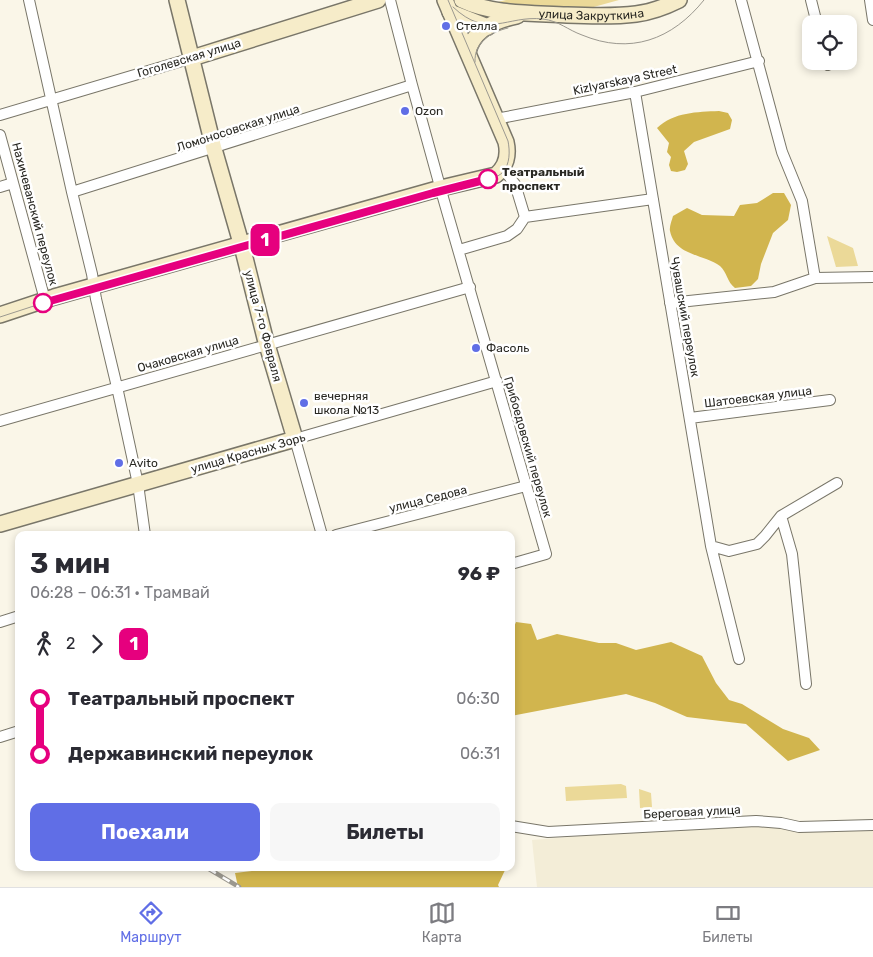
<!DOCTYPE html>
<html lang="ru">
<head>
<meta charset="utf-8">
<style>
	:root { --surface:#fff; --page:#f7f7f7; --text:#2b2b33; --muted:#7c7c81; --line:#e1e1e2; --accent:#606ee6 }
	body { margin:0; font-family:Rubik,sans-serif; background:var(--page); color:var(--text); height:100vh; display:flex; flex-direction:column; font-size:19px; white-space:nowrap }
	* { box-sizing:border-box; margin:0 }
	p { font-size:16px; color:var(--muted) }
	.icon { flex:none; width:28px; height:28px; fill:none; stroke:currentColor; stroke-width:2; stroke-linecap:round; stroke-linejoin:round }
	.map { position:relative; flex:1; overflow:hidden }
	.drawer { position:absolute; left:15px; top:531px; width:500px; height:340px; display:flex; flex-direction:column; background:var(--surface); border-radius:10px; box-shadow:0 2px 8px #0003 }
	.drawer>* { flex:none }
	.badge { padding:0 10px; border-radius:8px; font-size:18px; line-height:32px }
	.tools { position:absolute; left:802px; top:15px; display:grid; gap:10px }
	.tools a { display:grid; place-items:center; width:55px; height:55px; border-radius:10px; background:var(--surface); box-shadow:0 2px 8px #0003; font-size:25px }
	.map>.badge { position:absolute; translate:-50% -50%; box-shadow:0 0 0 2px #fff }
	.legs { display:flex; align-items:center; gap:8px; height:55px; padding:0 15px; font-size:16px }
	.legs p { margin-inline-start:auto }
	.headline { display:flex; align-items:center; justify-content:space-between; height:85px; padding:0 15px }
	h1 { font-size:28px; font-weight:700; line-height:38px }
	.primary-button { display:flex; gap:10px; margin-top:auto; padding:10px 15px }
	.primary-button a { flex:1; height:58px; border-radius:10px; background:var(--accent); color:#fff; font-size:20px; font-weight:700; line-height:58px; text-align:center }
	.primary-button a+a { background:var(--page); color:var(--text) }
	ul { padding:0 15px; list-style:none }
	li { display:flex; align-items:center; gap:18px; height:55px; font-size:19px }
	li i { display:grid; place-items:center; width:8px; height:100%; margin:0 6px; background:currentColor }
	li i::after { content:''; width:12px; height:12px; margin:-6px; border:4px solid; border-radius:50%; background:var(--surface) }
	li p { margin-inline-start:auto }
	li:first-child i { background:linear-gradient(#0000 50%,currentColor 0) }
	li:last-child i { background:linear-gradient(currentColor 50%,#0000 0) }
	.tab-bar { display:flex; justify-content:space-around; align-items:center; height:70px; border-top:1px solid var(--line); background:var(--surface); font-size:14px; color:var(--muted) }
	.tab-bar a { display:grid; justify-items:center; gap:2px }
	.tab-bar .on { color:var(--accent) }
	.map>svg:first-child { display:block }
	.built { fill:#f3edd7 }
	.green { fill:#ebd998 }
	.forest { fill:#d1b54e }
	.lines { fill:none; stroke-linecap:round; stroke-linejoin:round }
	.street-casing { stroke:#797669; stroke-width:12 }
	.secondary-casing { stroke:#797669; stroke-width:18 }
	.street { stroke:#fff; stroke-width:10 }
	.secondary { stroke:#f6ecc9; stroke-width:15 }
	.tram { stroke:#9b988f; stroke-width:1 }
	.rail-casing { stroke:#9b988f; stroke-width:4.5 }
	.rail { stroke:#fff; stroke-width:2.5; stroke-dasharray:8; stroke-linecap:butt }
	.line-1-casing { stroke:#fff; stroke-width:11 }
	.line-1 { stroke:#e6007e; stroke-width:8 }
	.poi-dot { fill:#606ee6; stroke:#fff; stroke-width:2 }
	.stop-1-dot { fill:#fff; stroke:#e6007e; stroke-width:2.5 }
	.labels { text-anchor:middle; dominant-baseline:central; stroke-width:5; stroke-linejoin:round; paint-order:stroke }
	.street-label { font-size:12px; fill:#292823; stroke:#fff }
	.poi-label { font-size:12px; fill:#292823; stroke:#fff; text-anchor:start }
	.stop-label { font-size:12px; font-weight:bold; fill:#292823; stroke:#fff; text-anchor:start }
</style>
</head>
<body>
<div class="map">
<svg width="873" height="887" viewBox="0 0 873 887">
	<rect width="100%" height="100%" fill="#faf6e8"/>
	<path class="built" d="M873 821V887H537L532 840 657 830Z"/>
	<path class="green" d="M506 0H619L590 8 490 4Z
		M827 236 853 248 858 266 836 267Z
		M621 784 626 786 627 798 566 801 565 787Z
		M639 789 651 793 652 807 640 808Z"/>
	<path class="forest" d="M719 111 728 113 732 120 730 129 694 142 684 151 688 164 685 170 677 172 671 171 669 165 671 157 667 152 669 143 657 128C674 112 697 112 719 111Z
		M773 193H784L791 205 788 220 773 233 761 264 758 279 751 286 735 288C727 282 727 272 720 266 704 254 675 256 670 231 669 227 672 220 673 216L687 208 702 215 734 216 740 205 757 203Z
		M516 622 531 624 537 640 557 634 599 643H616L636 650 671 642 702 656 716 683 729 700 742 704 783 729 809 738 820 750 788 761 746 724 687 717 655 703 626 694 511 716V634Z
		M276 868H506L498 885 499 887H238L235 873Z"/>
	<g class="lines">
		<defs>
			<path id="street" d="M29 0 72 192 92 274 96 299 117 387 138 484 145 535
				M390 0 412 85 444 201 546 554 511 564
				M741 0 782 152 802 201 815 278
				M811 0 817 24
				M870 0 873 20
				M827 61 828 65
				M635 92 711 546 739 659
				M0 115 192 58
				M496 119 635 92 759 61
				M0 135 45 300
				M503 169 515 184 525 217
				M0 187 13 183
				M72 192 412 85
				M459 250 507 236 517 229 525 217 653 199
				M670 303 774 292 815 278 873 277
				M690 418 830 400
				M0 421 470 287
				M781 516 792 554 806 684
				M322 535 295 439 497 381
				M336 535 526 486
				M711 546 729 551 757 544 765 536 781 516 837 483
				M0 622 19 616
				M0 737 19 731
				M511 826 548 832 756 821 781 823 799 827 873 825"/>
			<g id="secondary">
				<path id="s1" d="M462 0C493 15 533 13 567 15 590 16 613 17 636 14 652 12 665 7 679 0"/>
				<path d="M450 12 488 27"/>
				<path d="M468 52C473 30 496 20 517 16"/>
				<path d="M192 58 378 0"/>
				<path d="M0 315 54 297 441 188 496 175C506 167 509 155 506 142L445 0"/>
				<path d="M0 524 295 439 265 338 243 250 214 149 177 0"/>
			</g>
		</defs>
		<use href="#street" class="street-casing"/>
		<use href="#secondary" class="secondary-casing"/>
		<use href="#street" class="street"/>
		<use href="#secondary" class="secondary"/>
		<path class="tram" d="M453 7C488 40 506 15 543 19 559 21 568 30 582 35 630 55 672 40 704 0
			M475 62C474 42 491 32 508 28
			M0 317 43 303 441 190C456 187 493 183 503 172 510 164 510 151 508 141L448 0"/>
		<defs>
			<path id="rail" d="M209 869 239 887"/>
		</defs>
		<use href="#rail" class="rail-casing"/>
		<use href="#rail" class="rail"/>
	</g>
	<g class="lines">
		<defs>
			<path id="line-1" d="M43 303 433 193 488 179"/>
		</defs>
		<use href="#line-1" class="line-1-casing"/>
		<use href="#line-1" class="line-1"/>
	</g>
	<g class="poi-dot">
		<circle cx="446" cy="26" r="5"/>
		<circle cx="405" cy="111" r="5"/>
		<circle cx="476" cy="348" r="5"/>
		<circle cx="304" cy="403" r="5"/>
		<circle cx="119" cy="463" r="5"/>
	</g>
	<g class="stop-1-dot">
		<circle cx="488" cy="179" r="9"/>
		<circle cx="43" cy="303" r="9"/>
	</g>
	<g class="labels">
		<g class="street-label">
			<text stroke="none"><textPath href="#s1" startOffset="131">улица Закруткина</textPath></text>
			<text transform="translate(189 58) rotate(-17)">Гоголевская улица</text>
			<text transform="translate(625 80) rotate(-12)">Kizlyarskaya Street</text>
			<text transform="translate(238 128) rotate(-18)">Ломоносовская улица</text>
			<text transform="translate(35 214) rotate(75)">Нахичеванский переулок</text>
			<text transform="translate(685 317) rotate(80)">Чувашский переулок</text>
			<text transform="translate(263 326) rotate(75)">улица 7-го Февраля</text>
			<text transform="translate(188 354) rotate(-16)">Очаковская улица</text>
			<text transform="translate(758 397) rotate(-7)">Шатоевская улица</text>
			<text transform="translate(528 447) rotate(74)">Грибоедовский переулок</text>
			<text transform="translate(248 453) rotate(-16)">улица Красных Зорь</text>
			<text transform="translate(428 499) rotate(-14)">улица Седова</text>
			<text transform="translate(692 812) rotate(-3)">Береговая улица</text>
		</g>
		<g class="poi-label">
			<text x="456" y="26">Стелла</text>
			<text x="415" y="111">Ozon</text>
			<text x="486" y="348">Фасоль</text>
			<text x="314" y="396">вечерняя<tspan x="314" dy="14">школа №13</tspan></text>
			<text x="129" y="463">Avito</text>
		</g>
		<g class="stop-label">
			<text x="502" y="172">Театральный<tspan x="502" dy="14">проспект</tspan></text>
		</g>
	</g>
</svg>
<div class="tools">
<a><svg class="icon" aria-label="locate" viewBox="0 0 24 24"><circle cx="12" cy="12" r="6"/><path d="M12 2v4M12 18v4M2 12h4M18 12h4"/></svg></a>
</div>
<b class="badge" style="left:265px;top:240px;background:#e6007e;color:#fff">1</b>
<section class="drawer">
<div class="headline"><div><h1>3 мин</h1><p>06:28 – 06:31 · Трамвай</p></div><b>96 ₽</b></div>
<div class="legs"><svg class="icon" aria-label="walk" viewBox="0 0 24 24"><circle cx="13" cy="4" r="2"/><path d="M13 8l-2 6 4 7M11 14l-3 7M7 12l3-4h3l4 4"/></svg>2<svg class="icon" aria-label="forward" viewBox="0 0 24 24"><path d="M9 5l7 7-7 7"/></svg><b class="badge" style="background:#e6007e;color:#fff">1</b></div>
<ul>
<li><i style="color:#e6007e"></i><b>Театральный проспект</b><p>06:30</p></li>
<li><i style="color:#e6007e"></i><b>Державинский переулок</b><p>06:31</p></li>
</ul>
<div class="primary-button"><a>Поехали</a><a>Билеты</a></div>
</section>
</div>
<nav class="tab-bar">
<a class="on"><svg class="icon" aria-label="directions" viewBox="0 0 24 24"><path d="M12 3l9 9-9 9-9-9zM9 14v-3h6M13 9l2 2-2 2"/></svg>Маршрут</a>
<a><svg class="icon" aria-label="map" viewBox="0 0 24 24"><path d="M3 6l6-2 6 2 6-2v14l-6 2-6-2-6 2zM9 4v14M15 6v14"/></svg>Карта</a>
<a><svg class="icon" aria-label="tickets" viewBox="0 0 24 24"><path d="M3 7h18v10H3zM15 7v10"/></svg>Билеты</a>
</nav>
</body>
</html>
